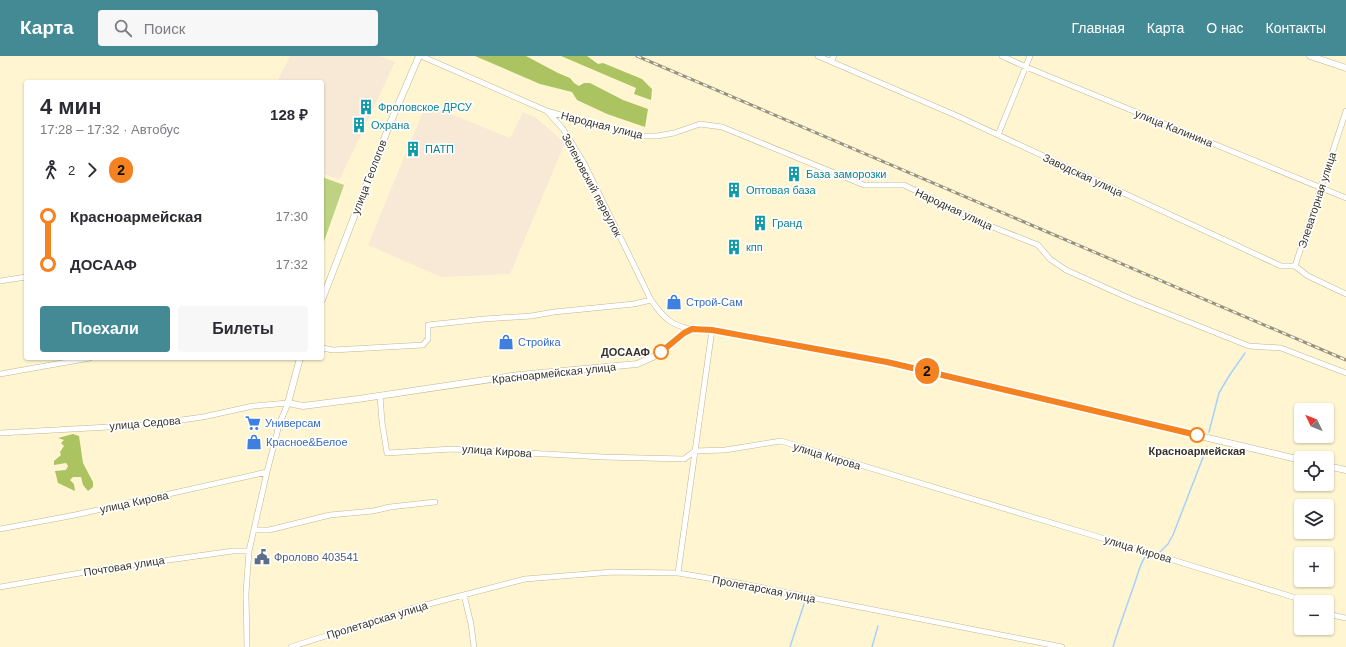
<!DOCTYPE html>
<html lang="ru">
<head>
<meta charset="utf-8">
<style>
	:root { --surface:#fff; --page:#f7f7f7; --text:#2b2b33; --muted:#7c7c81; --accent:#448a95 }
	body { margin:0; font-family:Helvetica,sans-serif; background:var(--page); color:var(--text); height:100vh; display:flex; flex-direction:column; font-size:15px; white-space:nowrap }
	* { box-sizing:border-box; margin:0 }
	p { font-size:13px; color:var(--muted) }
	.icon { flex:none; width:22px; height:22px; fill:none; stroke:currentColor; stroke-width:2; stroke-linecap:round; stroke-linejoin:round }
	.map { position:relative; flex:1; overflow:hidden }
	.drawer { position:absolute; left:24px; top:24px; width:300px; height:280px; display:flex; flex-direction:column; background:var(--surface); border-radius:4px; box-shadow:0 1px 3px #0004 }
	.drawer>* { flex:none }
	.badge { padding:0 8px; border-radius:13px; font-size:14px; line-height:26px }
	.needle { width:26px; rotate:313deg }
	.buttons { position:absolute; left:1294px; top:347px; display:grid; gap:8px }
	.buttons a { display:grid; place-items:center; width:40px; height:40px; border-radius:4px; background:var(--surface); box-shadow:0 1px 3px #0004; font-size:20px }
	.map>.badge { position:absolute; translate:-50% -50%; box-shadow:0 0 0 2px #fff }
	.legs { display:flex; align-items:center; gap:6px; height:44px; padding:0 16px; font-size:13px }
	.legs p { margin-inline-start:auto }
	.head { display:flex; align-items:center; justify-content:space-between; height:68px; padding:0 16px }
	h1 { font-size:22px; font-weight:600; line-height:30px }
	.cta { display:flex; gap:8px; margin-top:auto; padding:8px 16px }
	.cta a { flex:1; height:46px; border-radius:4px; background:var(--accent); color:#fff; font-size:16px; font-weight:600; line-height:46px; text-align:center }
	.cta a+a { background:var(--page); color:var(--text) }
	ul { padding:0 16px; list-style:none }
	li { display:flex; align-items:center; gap:14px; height:48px; font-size:15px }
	li i { display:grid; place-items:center; width:6px; height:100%; margin:0 5px; background:currentColor }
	li i::after { content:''; width:10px; height:10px; margin:-5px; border:3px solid; border-radius:50%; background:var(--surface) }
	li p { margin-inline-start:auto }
	li:first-child i { background:linear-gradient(#0000 50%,currentColor 0) }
	li:last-child i { background:linear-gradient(currentColor 50%,#0000 0) }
	header { display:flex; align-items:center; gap:24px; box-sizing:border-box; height:56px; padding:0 20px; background:var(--accent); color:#fff }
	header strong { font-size:19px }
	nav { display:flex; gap:22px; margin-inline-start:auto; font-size:14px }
	.search { width:280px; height:36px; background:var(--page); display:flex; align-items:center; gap:10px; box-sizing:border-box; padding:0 14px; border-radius:4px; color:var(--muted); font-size:15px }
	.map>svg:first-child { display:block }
	.industrial { fill:#f7e9d6 }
	.green { fill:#bdd282 }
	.forest { fill:#abc360 }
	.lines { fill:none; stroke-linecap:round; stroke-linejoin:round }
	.stream { stroke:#a6d0fd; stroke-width:1.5 }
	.minor-casing { stroke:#bfb693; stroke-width:6 }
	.tertiary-casing { stroke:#bfb693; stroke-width:7 }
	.minor { stroke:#fff; stroke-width:5 }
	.tertiary { stroke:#fff; stroke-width:6 }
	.rail-casing { stroke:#999279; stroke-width:3 }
	.rail { stroke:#fff; stroke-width:1.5; stroke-dasharray:4.5; stroke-linecap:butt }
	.line-1-casing { stroke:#fff; stroke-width:9 }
	.line-1 { stroke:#f58220; stroke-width:6 }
	.stop-1-dot { fill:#fff; stroke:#f58220; stroke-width:2 }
	.labels { text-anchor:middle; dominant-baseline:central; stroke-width:3.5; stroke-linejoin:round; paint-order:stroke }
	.culture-label { font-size:11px; fill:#0d838f; stroke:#fff; text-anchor:start }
	.street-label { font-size:11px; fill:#383426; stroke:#fff }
	.shop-label { font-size:11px; fill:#366cbe; stroke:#fff; text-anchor:start }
	.stop-label { font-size:11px; font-weight:bold; fill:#383426; stroke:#fff; text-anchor:end }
	.service-label { font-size:11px; fill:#4e5e75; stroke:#fff; text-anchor:start }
</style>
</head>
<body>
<header>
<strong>Карта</strong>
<div class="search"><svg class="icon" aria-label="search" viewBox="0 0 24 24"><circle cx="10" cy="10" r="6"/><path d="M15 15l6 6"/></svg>Поиск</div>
<nav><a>Главная</a><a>Карта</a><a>О нас</a><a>Контакты</a></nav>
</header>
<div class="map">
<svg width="1346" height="591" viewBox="0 0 1346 591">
	<rect width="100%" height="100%" fill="#fff6d1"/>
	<path class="industrial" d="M290 0H379L395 6 340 123 322 118V26H277Z
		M426 48 510 82 523 56 535 61 565 87 510 218 441 221 368 189Z"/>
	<path class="green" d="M322 121 344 129 322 191Z"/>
	<path class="forest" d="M475 0H526L558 17 570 22 574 27 579 30 584 27H590L623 44 648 53 645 71 607 58 577 44 572 36 540 28Z
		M561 0H587L598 8 603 7 642 23 652 33 651 44 634 38 636 32Z
		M73 378 79 380 83 407 93 426V431L88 435 83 429 81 421H73L70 424 74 428 75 435 58 427 55 415 66 414 68 410 66 407 54 409V405L61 399 60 396 64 390 61 387 64 384 58 382Z"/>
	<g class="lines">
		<path class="stream" d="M1209 376 1219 337 1229 320 1245 297
			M1160 496 1168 488 1173 479 1207 391
			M790 591 804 548
			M872 591 878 570
			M1113 591C1119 570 1127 550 1134 529 1138 519 1139 510 1145 501"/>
		<defs>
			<path id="minor" d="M421 0 547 55 563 73 584 107 651 244C663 261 671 270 692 273
				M818 0 955 59 1281 210H1295L1308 220 1346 238
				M1002 0 1026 11 1346 142
				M831 5 834 0
				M547 55 601 71 639 80H657L674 77 700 68 722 71 864 129H904L985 168 1038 189 1050 203 1066 214 1131 243 1249 290 1281 292 1346 317
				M998 79 1030 0
				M1295 210 1346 55
				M0 225 26 221
				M322 292 333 294 423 289 428 283V269L484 263 531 260 554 256 634 248 651 244
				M0 318 90 302
				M380 340 382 366 387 397 452 393 603 401 684 403 695 395 725 394 781 385 1105 483 1309 546
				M0 377 145 369 203 361 253 350 288 347 279 369 267 416 249 495 246 537 247 591
				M0 473 75 459 267 416
				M254 474H269L330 459 373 455 390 451 435 446
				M678 517 712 274
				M0 531 97 514 233 495H249
				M464 539 471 568 474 591
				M1327 558 1346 562
				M291 591 410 553 525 523 613 516 678 517 738 527 1062 591"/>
			<path id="tertiary" d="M1310 0 1346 12
				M322 244 389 70 419 0
				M300 302 288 347 303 350 358 343 519 319 637 308 653 301 684 277 692 273 712 274 887 306 1301 404
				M1327 410 1346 414"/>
		</defs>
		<use href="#minor" class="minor-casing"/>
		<use href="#tertiary" class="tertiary-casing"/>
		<use href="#minor" class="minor"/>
		<use href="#tertiary" class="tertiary"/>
		<defs>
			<path id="rail" d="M637 0 1346 304"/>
		</defs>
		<use href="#rail" class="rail-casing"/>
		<use href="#rail" class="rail"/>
	</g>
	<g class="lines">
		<defs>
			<path id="line-1" d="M661 296 684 277 692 273 712 274 887 306 1197 379"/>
		</defs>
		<use href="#line-1" class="line-1-casing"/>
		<use href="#line-1" class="line-1"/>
	</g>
	<defs>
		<symbol id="building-bare" viewBox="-9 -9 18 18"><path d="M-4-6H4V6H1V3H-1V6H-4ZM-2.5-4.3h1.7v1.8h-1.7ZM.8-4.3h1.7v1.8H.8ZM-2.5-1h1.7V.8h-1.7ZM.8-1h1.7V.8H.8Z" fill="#0f9aa8" stroke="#fff" stroke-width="2.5" paint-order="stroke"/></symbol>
		<symbol id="shop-bare" viewBox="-9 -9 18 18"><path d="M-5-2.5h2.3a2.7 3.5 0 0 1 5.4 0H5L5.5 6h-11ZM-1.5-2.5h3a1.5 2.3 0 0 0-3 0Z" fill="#3f7fe0" stroke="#fff" stroke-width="2.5" paint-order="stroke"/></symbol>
		<symbol id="supermarket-bare" viewBox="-9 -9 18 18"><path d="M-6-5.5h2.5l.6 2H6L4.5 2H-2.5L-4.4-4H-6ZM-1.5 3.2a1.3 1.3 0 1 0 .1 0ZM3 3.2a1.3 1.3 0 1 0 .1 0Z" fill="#3f7fe0" stroke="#fff" stroke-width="2.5" paint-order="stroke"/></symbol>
		<symbol id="civic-bare" viewBox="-9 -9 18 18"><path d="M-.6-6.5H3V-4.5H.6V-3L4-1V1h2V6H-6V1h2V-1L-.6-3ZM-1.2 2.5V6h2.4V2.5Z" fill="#5c6f8a" stroke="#fff" stroke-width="2.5" paint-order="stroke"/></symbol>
	</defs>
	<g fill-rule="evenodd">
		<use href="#building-bare" x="355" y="40" width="22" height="22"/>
		<use href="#building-bare" x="348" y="58" width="22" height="22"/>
		<use href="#building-bare" x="402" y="82" width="22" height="22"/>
		<use href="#building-bare" x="783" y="107" width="22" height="22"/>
		<use href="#building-bare" x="723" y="123" width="22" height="22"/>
		<use href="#building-bare" x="749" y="156" width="22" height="22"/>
		<use href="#building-bare" x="723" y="180" width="22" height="22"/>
		<use href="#shop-bare" x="663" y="235" width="22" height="22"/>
		<use href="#shop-bare" x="495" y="275" width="22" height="22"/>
		<use href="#supermarket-bare" x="242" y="356" width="22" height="22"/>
		<use href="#shop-bare" x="243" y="375" width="22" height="22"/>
		<use href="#civic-bare" x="251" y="490" width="22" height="22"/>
	</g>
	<g class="stop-1-dot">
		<circle cx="661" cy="296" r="7"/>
		<circle cx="1197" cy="379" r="7"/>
	</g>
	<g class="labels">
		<g class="culture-label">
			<text x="378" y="51">Фроловское ДРСУ</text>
			<text x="371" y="69">Охрана</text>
			<text x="425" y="93">ПАТП</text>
			<text x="806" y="118">База заморозки</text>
			<text x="746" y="134">Оптовая база</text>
			<text x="772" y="167">Гранд</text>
			<text x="746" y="191">кпп</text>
		</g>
		<g class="street-label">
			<text transform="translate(602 69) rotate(14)">Народная улица</text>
			<text transform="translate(1174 72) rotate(22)">улица Калинина</text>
			<text transform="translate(1083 119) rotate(25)">Заводская улица</text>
			<text transform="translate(369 121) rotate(-69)">улица Геологов</text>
			<text transform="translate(592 129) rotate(62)">Зеленовский переулок</text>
			<text transform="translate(1317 144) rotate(-72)">Элеваторная улица</text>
			<text transform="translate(954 153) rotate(25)">Народная улица</text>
			<text transform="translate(554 317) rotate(-6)">Красноармейская улица</text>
			<text transform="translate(145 367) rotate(-5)">улица Седова</text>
			<text transform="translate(497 395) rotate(4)">улица Кирова</text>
			<text transform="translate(827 400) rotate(17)">улица Кирова</text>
			<text transform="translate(134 446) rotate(-12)">улица Кирова</text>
			<text transform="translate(1138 493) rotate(17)">улица Кирова</text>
			<text transform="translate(124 510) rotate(-9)">Почтовая улица</text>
			<text transform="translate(764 533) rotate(11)">Пролетарская улица</text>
			<text transform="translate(377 564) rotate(-17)">Пролетарская улица</text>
		</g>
		<g class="shop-label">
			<text x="686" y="246">Строй-Сам</text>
			<text x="518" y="286">Стройка</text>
			<text x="265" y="367">Универсам</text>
			<text x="266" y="386">Красное&amp;Белое</text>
		</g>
		<g class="stop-label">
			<text x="650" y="296">ДОСААФ</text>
			<text x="1197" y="395" text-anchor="middle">Красноармейская</text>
		</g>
		<g class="service-label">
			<text x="274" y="501">Фролово 403541</text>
		</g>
	</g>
</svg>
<div class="buttons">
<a><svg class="needle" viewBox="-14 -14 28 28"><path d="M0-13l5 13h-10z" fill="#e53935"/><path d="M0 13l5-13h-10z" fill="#7c7c81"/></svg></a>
<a><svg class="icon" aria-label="locate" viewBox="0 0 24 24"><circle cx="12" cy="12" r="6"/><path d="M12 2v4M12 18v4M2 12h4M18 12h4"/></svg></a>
<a><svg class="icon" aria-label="layers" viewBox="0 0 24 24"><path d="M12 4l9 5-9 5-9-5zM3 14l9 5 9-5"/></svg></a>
<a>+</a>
<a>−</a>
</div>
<b class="badge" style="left:927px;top:315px;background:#f58220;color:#111">2</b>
<section class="drawer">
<div class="head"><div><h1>4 мин</h1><p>17:28 – 17:32 · Автобус</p></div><b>128 ₽</b></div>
<div class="legs"><svg class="icon" aria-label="walk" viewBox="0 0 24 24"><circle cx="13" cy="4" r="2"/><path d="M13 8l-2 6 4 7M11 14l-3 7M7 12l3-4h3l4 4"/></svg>2<svg class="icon" aria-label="forward" viewBox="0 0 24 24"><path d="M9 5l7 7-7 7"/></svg><b class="badge" style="background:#f58220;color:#111">2</b></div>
<ul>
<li><i style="color:#f58220"></i><b>Красноармейская</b><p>17:30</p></li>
<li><i style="color:#f58220"></i><b>ДОСААФ</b><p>17:32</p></li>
</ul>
<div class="cta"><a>Поехали</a><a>Билеты</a></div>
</section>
</div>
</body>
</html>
